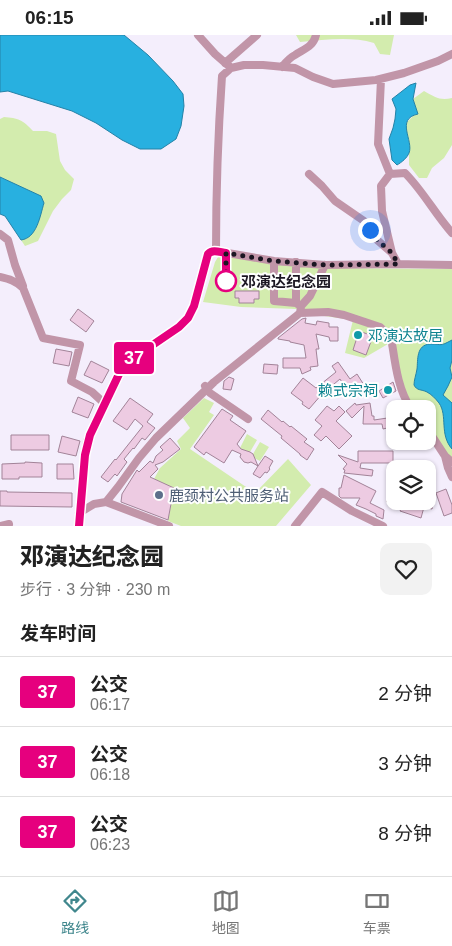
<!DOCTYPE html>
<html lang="zh">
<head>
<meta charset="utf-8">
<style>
	:root { --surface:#fff; --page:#f2f2f2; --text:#222; --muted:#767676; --line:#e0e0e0; --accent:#40878d }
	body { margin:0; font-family:Helvetica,"Noto Sans SC",sans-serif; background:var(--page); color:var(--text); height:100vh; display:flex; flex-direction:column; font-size:19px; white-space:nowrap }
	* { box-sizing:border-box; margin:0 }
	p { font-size:16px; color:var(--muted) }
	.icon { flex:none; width:28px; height:28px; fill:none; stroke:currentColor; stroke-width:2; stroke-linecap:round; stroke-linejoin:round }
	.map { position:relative; height:491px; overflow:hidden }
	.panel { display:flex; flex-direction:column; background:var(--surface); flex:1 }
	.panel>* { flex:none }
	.badge { padding:0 10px; border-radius:4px; font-size:18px; line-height:32px }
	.buttons { position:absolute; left:386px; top:365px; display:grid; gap:10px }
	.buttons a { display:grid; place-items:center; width:50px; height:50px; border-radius:10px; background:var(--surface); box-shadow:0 1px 4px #0004; font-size:25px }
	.you { position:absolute; width:25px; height:25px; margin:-12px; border:4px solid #fff; border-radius:50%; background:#1a73e8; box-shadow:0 0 0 8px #1a73e833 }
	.map>.badge { position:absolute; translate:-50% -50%; box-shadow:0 0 0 2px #fff }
	h2 { padding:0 20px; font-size:19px; line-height:45px }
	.round { display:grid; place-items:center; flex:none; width:52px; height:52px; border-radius:10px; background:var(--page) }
	.overview { display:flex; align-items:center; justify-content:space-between; height:85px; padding:0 20px }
	h1 { font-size:24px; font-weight:800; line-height:38px }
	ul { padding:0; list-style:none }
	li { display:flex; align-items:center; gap:15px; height:70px; padding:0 20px; border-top:1px solid var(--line) }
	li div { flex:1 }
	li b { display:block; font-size:19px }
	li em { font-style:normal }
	li .badge { min-width:55px; font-weight:700; text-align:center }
	.status { display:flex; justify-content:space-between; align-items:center; height:35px; padding:0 25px; background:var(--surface); direction:ltr }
	.status svg { height:14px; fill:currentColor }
	.tab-bar { display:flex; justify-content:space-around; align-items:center; height:70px; border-top:1px solid var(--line); background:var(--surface); font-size:14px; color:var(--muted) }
	.tab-bar a { display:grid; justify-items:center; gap:2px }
	.tab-bar .on { color:var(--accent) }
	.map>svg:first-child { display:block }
	.green { fill:#d3ecae }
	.water { fill:#28b0e0; stroke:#2482a7 }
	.building { fill:#edcbe2; stroke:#a28398 }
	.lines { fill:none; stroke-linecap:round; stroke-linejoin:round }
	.minor { stroke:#c195a8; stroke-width:8 }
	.line-casing { stroke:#fff; stroke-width:11 }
	.line { stroke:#e6007e; stroke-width:8 }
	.walk { stroke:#1b1622; stroke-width:5; stroke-dasharray:0 9 }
	.stop-dot { fill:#fff; stroke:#e6007e; stroke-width:2.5 }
	.culture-dot { fill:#0f9aa8; stroke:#fefefe; stroke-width:2 }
	.service-dot { fill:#5c6f8a; stroke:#fefefe; stroke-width:2 }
	.labels { text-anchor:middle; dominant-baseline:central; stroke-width:4; stroke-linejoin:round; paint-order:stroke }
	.stop-label { font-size:15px; font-weight:bold; fill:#1b1622; stroke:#fefefe; text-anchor:start }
	.culture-label { font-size:15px; fill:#0d838f; stroke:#fefefe; text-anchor:start }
	.service-label { font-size:15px; fill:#4e5e75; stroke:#fefefe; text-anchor:start }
</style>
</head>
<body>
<div class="status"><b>06:15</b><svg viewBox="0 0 49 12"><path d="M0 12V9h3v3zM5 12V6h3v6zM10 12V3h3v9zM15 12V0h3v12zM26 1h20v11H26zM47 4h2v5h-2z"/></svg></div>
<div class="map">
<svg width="452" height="491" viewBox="0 0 452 491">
	<rect width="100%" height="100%" fill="#f4eefc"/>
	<path class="green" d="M296 0H394L390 20 380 19 374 8C350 1 325 5 300 7Z
		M424 56C435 62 440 66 452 63V110L444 123 432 133 427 143H419L409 130V106L405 94 407 87 414 80 418 79 413 64Z
		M4 82C18 83 23 85 33 96H47L56 99 60 126 65 135 74 144 71 155 62 164 53 176 38 206 25 211 21 205 25 204 40 161 0 142V84Z
		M221 217 330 233 452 234V425L428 395V374H411L406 366 388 309 364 323 345 318 353 285 310 279 296 274 241 272 203 267 215 227Z
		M204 363 214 368 209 377 214 380 190 414 255 458 288 424 311 450 276 491H181L168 486 174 453 154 444 160 433 181 414 177 406 190 393 183 383Z
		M247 399 257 405 250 417 245 416 240 413Z
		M260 407 269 412 260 426 254 423 253 419Z"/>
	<path class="water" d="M0 0H124L148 20 173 46 183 59 184 71 181 91 176 104 161 114H140L122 105 96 88 72 76 8 56 0 57Z
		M416 48 413 64 418 79C395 84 414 106 409 118 407 123 402 127 397 130L392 125 389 104 393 93 395 84 396 74 392 64 410 50Z
		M0 142 41 161 44 168C40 181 37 203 21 205L5 181 0 179Z
		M452 305V325L450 333 452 342 448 351 443 360 452 368V414C439 399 448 381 439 368 436 364 431 359 427 357 421 354 417 356 414 350 414 345 416 340 417 334 418 325 416 310 430 309 443 309 439 312 452 305Z"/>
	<path class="building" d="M235 256H259V264H254V268H239V263H235Z
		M78 274 94 286 86 297 70 285Z
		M306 283 305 288 316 290 317 286 329 288V292H338V306H330L329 302 316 299 319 314H316L318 331 310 332 311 335 302 339 300 333H283V323H306L304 310 290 307V306L278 304V303L302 284Z
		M359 296 373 301 366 320 353 315Z
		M56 314 72 317 69 331 53 328Z
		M91 326 109 335 102 348 84 340Z
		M338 327 350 344 357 339 364 350 357 354 354 349 346 354 340 344 322 359 309 374 302 369 303 367 291 358 303 343 316 353 336 337 332 331Z
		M264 329 278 330 277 339 263 338Z
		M229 342 234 344 231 355 223 354 224 346Z
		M393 347 396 356 383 363 379 356Z
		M78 362 94 369 88 383 72 377Z
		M130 363 153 379 147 387 155 393 145 405 142 403 134 414 133 413 124 424 127 427 117 441 115 439 108 447 101 442 115 424 116 425 143 391 135 384 127 395 113 386Z
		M355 368 356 370 370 368 372 381H374V385L394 382 395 391 383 394 382 389H363L364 371 352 383 346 376Z
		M327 371 334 376 339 371 345 377 336 386 352 401 339 414 326 401 321 406 314 400 322 391 315 385Z
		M222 374 233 381 230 385 246 396 237 409 241 414 250 417 253 419 258 431 265 421 273 426 269 433 270 434 267 438 265 437 260 443 253 439 258 431 251 427 248 428 244 427 240 422 241 419 232 415 224 428 206 417 204 420 194 412Z
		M268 375 282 387 283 386 290 392 291 391 307 404 304 407 314 414 307 425 300 420V419L281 403 282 401 261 384Z
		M11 400H49V415H11Z
		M62 401 80 406 76 421 58 417Z
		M170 403 180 414 163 427 155 430 158 434 150 442 174 453 168 485 121 467 122 459 137 435 139 437 150 426 153 428 156 421 163 415 160 412Z
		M358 416H393V428H361L360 433 373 435 372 441 344 438 345 435 343 434 347 429 338 420 358 427Z
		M25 427 42 428V442H19V444H2V429L25 428Z
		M57 429H73L74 444H57Z
		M344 440 376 456 370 468 384 475 383 484 376 481V479L366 474 356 470 360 463H341L339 461V453H341Z
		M446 454 452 470V478L444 481 436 458 432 474 424 472 421 483 400 476 401 474 386 466H428V461Z
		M0 456H7V457L72 458V472L0 471Z"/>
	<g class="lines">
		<path class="minor" d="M198 0 215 19 231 33
			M225 28 257 0
			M282 32C286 27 289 23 295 20 304 14 313 12 316 0
			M381 44 378 109 390 139 381 151 382 176 392 218
			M309 139 322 151 335 166 364 186 376 204 392 218 398 229
			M390 139 405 138C423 156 435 179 452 198
			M0 199 8 205 15 230 23 251
			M216 216C216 158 218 99 222 41L231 33 244 30H263L295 33 313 42 333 49 376 45 404 38 438 26 452 19
			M226 219V246
			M274 226V266L296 268
			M296 227V268L301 271 300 278
			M0 242C9 244 16 246 23 253L43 303 80 310 71 346 92 357 105 369
			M301 271 310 261 325 230
			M205 351 210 358 248 384
			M428 395 445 421 452 427
			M445 421 448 433 452 442
			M106 467 118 452 139 423 156 403 214 347 300 278 328 277 344 280 380 292 391 302C395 326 397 353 411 374
			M79 478 94 469 106 467 169 491
			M0 491 9 489
			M79 491 85 420 87 406 120 337 132 324 179 292 188 283 194 271 208 219 211 216H216L274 226 325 230 393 229 452 230
			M295 491 322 457 352 476 383 491"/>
	</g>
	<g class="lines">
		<defs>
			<path id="line" d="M79 491 85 420 90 400 120 337 126 330 132 324 179 292 188 283 194 271 208 219C213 214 219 217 226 218V246"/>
		</defs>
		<use href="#line" class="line-casing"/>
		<use href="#line" class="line"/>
		<path class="walk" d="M226 246V218L274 226 325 230 398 229 392 218 376 204 370 195"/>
	</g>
	<circle class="stop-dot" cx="226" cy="246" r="10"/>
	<g class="culture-dot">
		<circle cx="358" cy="300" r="5"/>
		<circle cx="388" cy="355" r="5"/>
	</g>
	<circle class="service-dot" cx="159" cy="460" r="5"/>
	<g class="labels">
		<g class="stop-label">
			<text x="241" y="246">邓演达纪念园</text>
		</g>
		<g class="culture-label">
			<text x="368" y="300">邓演达故居</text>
			<text x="378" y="355" text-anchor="end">赖式宗祠</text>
		</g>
		<g class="service-label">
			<text x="169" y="460">鹿颈村公共服务站</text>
		</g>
	</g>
</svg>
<div class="buttons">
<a><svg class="icon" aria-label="locate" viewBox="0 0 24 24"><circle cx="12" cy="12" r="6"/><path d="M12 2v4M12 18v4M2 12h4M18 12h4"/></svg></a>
<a><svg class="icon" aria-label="layers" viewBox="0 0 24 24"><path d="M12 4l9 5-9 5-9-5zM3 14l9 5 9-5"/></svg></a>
</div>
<div class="you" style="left:370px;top:195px"></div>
<b class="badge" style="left:134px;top:323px;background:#e6007e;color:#fff">37</b>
</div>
<section class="panel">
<div class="overview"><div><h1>邓演达纪念园</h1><p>步行 · 3 分钟 · 230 m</p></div><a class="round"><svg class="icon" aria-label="heart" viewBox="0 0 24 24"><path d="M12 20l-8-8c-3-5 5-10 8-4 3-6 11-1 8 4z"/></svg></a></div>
<h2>发车时间</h2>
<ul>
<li><span class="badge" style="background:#e6007e;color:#fff">37</span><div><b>公交</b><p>06:17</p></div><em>2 分钟</em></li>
<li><span class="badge" style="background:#e6007e;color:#fff">37</span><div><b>公交</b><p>06:18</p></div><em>3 分钟</em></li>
<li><span class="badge" style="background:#e6007e;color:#fff">37</span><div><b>公交</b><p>06:23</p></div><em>8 分钟</em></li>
</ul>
</section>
<nav class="tab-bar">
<a class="on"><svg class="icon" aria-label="directions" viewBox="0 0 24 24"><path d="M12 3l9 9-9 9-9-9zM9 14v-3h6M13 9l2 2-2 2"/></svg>路线</a>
<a><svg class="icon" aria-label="map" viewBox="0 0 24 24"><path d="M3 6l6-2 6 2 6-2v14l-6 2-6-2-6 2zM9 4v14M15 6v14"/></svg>地图</a>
<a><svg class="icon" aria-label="tickets" viewBox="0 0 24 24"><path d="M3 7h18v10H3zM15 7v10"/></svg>车票</a>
</nav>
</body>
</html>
